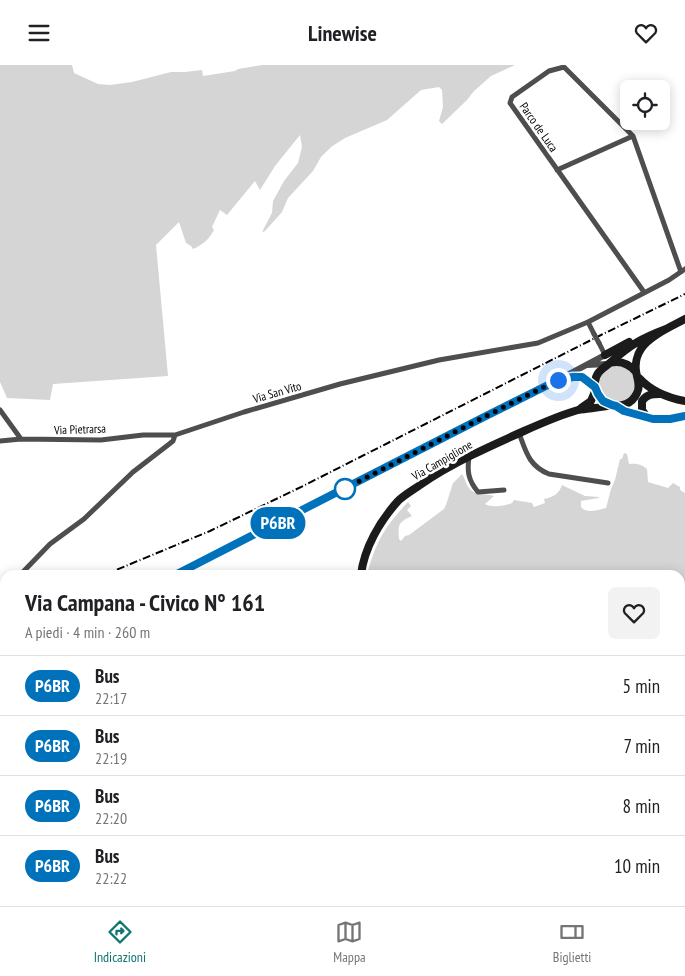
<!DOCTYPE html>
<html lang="it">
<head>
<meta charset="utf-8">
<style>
	:root { --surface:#fff; --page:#f2f2f2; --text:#202124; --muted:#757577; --line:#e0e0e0; --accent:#0f766e }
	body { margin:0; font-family:"PT Sans Narrow",sans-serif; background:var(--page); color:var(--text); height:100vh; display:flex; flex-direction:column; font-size:19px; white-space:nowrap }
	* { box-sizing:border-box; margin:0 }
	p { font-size:16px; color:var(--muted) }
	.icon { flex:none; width:28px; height:28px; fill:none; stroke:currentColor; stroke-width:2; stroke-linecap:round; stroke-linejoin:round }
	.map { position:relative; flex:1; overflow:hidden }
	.panel { position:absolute; left:0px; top:505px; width:685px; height:336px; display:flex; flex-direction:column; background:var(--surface); border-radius:15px 15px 0 0; box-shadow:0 2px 12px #0003 }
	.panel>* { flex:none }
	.badge { padding:0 10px; border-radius:16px; font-size:18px; line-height:32px }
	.buttons { position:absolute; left:620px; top:15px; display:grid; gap:10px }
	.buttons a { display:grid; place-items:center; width:50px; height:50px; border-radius:8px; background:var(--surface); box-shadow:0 2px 12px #0003; font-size:25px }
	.you { position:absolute; width:25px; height:25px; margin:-12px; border:4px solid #fff; border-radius:50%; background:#1a73e8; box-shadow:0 0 0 8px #1a73e833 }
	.map>.badge { position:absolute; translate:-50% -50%; box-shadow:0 0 0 2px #fff }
	.round { display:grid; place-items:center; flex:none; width:52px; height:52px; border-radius:8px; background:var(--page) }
	.overview { display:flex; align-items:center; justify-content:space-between; height:85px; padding:0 25px }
	h1 { font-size:24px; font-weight:700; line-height:38px }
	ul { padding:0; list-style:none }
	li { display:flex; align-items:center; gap:15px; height:60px; padding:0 25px; border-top:1px solid var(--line) }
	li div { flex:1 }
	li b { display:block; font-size:19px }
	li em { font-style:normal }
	li .badge { min-width:55px; font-weight:700; text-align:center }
	header { display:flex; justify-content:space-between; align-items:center; height:65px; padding:0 25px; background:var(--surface); font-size:22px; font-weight:700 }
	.menu { display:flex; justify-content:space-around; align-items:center; height:70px; border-top:1px solid var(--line); background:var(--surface); font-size:14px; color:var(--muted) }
	.menu a { display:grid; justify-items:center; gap:2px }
	.menu .selected { color:var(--accent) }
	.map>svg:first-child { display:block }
	.green { fill:#d5d5d5 }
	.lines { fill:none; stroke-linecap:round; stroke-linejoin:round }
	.minor { stroke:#4e4e4e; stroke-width:5 }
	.tertiary { stroke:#4e4e4e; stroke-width:6 }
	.secondary { stroke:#1b1b1b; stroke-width:8 }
	.rail { stroke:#000; stroke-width:2; stroke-dasharray:8 2.5 1 2.5; stroke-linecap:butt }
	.minor-bridge { stroke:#4e4e4e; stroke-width:5 }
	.line-casing { stroke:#fff; stroke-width:11 }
	.line { stroke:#0072bc; stroke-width:8 }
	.walk { stroke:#000; stroke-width:5; stroke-dasharray:0 9 }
	.stop-dot { fill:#fff; stroke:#0072bc; stroke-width:2.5 }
	.labels { text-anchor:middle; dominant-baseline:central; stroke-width:5; stroke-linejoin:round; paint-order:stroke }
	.street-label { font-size:12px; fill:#000; stroke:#fff }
</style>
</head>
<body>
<header><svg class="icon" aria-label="menu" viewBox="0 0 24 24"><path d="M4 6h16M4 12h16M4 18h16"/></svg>Linewise<svg class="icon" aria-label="heart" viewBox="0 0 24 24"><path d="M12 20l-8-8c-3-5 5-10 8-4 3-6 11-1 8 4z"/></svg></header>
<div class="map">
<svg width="685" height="841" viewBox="0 0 685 841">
	<rect width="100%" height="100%" fill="#fff"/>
	<path class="green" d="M0 0H72L74 8 98 19 110 20 132 17 171 7H185L202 5 203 11 235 6 238 4 262 0H515L491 11 474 26 467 35 442 59 439 56 443 42 442 25 439 22 421 25 387 55 345 73 331 82 321 92 313 106 288 133 282 147 265 166 262 167 272 148 273 136 284 116 298 98 302 82 300 70 275 101 260 125 255 116 227 150 220 145 212 162 214 165C209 174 203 180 193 184L191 181 186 178 179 157 156 180 168 311 53 319 50 335 7 333 0 317Z
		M599 319a18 18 0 1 1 36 0a18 18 0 1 1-36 0Z
		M624 388 627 389 629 399C635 398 642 399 647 404L648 417 668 423 673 418 680 422V425L685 428V841H477L481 836H680V510H367C376 476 384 463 408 437L411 441 407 445 412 451C398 457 398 460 399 474L401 476 405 471 409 470 444 444 446 440 453 418 462 409C465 413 466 420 470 424 476 431 486 428 494 431L485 439C492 443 505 441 512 438L514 435 532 438 534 442 545 438 544 434C553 432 559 429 562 420L585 431 599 432V433L581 436V442C587 449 597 445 606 443L611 424 615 415 620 394H622Z
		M240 836H419L418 841H238Z"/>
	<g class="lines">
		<path class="minor" d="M557 105 633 71
			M644 227 510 38 512 32 549 6 564 2 633 71 681 207
			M594 269 588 257 669 215 685 204
			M599 278 605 290
			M0 345 21 374 101 375 143 370H175
			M519 368C526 387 529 401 549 409L608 418
			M0 376 21 374
			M469 392C467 406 468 415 478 427L504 425
			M20 510 50 479 84 454 133 407 168 380 173 376 175 370 244 347 340 319 439 295 538 278 588 257
			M0 529 5 524
			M103 841 106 836
			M234 841 236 836"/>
		<path class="tertiary" d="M587 300 607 299
			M564 314C580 310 584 312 595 322
			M175 510 482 353 558 315 605 290
			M0 599 5 596"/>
		<path class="secondary" d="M666 264C642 273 630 280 611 297 604 303 596 306 595 317 593 341 627 350 637 328 641 320 637 314 636 306 635 299 637 290 641 284 649 271 672 261 685 254
			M605 290 629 277
			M610 298C621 295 629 299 636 307
			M639 313C651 326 668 333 685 336
			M616 341C627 350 654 356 669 354 674 353 680 352 685 351
			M581 343 591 336 596 324
			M647 352 642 345V336C647 329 652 329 660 329
			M361 510C364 483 380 456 398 436 404 430 413 425 420 420 452 398 488 382 524 366 542 358 560 350 578 345 589 343 601 343 612 340
			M92 841 95 836"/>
		<path class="rail" d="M104 510 210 466 303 421 601 270 685 229
			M0 555 5 553"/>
		<path class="minor-bridge" d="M594 269 599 278"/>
	</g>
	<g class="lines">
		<defs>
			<path id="line" d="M175 510 482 353 558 315 573 312H582L595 322 598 329 603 336 612 340 616 341 624 346 653 354H670L685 351"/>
		</defs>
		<use href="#line" class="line-casing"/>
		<use href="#line" class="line"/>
		<path class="walk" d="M345 424H344L482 353 558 315"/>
	</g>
	<circle class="stop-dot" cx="345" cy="424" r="10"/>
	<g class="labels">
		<g class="street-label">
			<text transform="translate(539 62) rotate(55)">Parco de Luca</text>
			<text transform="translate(277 327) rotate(-16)">Via San Vito</text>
			<text transform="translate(80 364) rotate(-2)">Via Pietrarsa</text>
			<text transform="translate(442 395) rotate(-30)">Via Campiglione</text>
		</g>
	</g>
</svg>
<div class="buttons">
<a><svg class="icon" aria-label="locate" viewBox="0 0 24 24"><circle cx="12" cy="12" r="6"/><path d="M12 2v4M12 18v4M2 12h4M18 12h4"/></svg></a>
</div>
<div class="you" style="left:558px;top:315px"></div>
<b class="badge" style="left:278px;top:458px;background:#0072bc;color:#fff">P6BR</b>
<section class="panel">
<div class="overview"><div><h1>Via Campana - Civico N° 161</h1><p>A piedi · 4 min · 260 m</p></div><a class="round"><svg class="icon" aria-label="heart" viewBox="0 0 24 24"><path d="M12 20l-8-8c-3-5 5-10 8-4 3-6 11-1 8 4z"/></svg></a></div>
<ul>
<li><span class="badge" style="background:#0072bc;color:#fff">P6BR</span><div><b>Bus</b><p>22:17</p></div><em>5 min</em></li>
<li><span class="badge" style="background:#0072bc;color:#fff">P6BR</span><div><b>Bus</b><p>22:19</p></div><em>7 min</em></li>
<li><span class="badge" style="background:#0072bc;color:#fff">P6BR</span><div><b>Bus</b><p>22:20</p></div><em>8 min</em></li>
<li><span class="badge" style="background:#0072bc;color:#fff">P6BR</span><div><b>Bus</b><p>22:22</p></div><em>10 min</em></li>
</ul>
</section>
</div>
<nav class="menu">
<a class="selected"><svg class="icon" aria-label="directions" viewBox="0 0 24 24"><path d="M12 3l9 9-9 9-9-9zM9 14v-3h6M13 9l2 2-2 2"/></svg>Indicazioni</a>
<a><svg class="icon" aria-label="map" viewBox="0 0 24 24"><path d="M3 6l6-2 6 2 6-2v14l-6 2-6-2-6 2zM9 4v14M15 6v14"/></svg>Mappa</a>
<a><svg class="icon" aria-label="tickets" viewBox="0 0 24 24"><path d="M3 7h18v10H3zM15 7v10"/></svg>Biglietti</a>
</nav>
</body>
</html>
